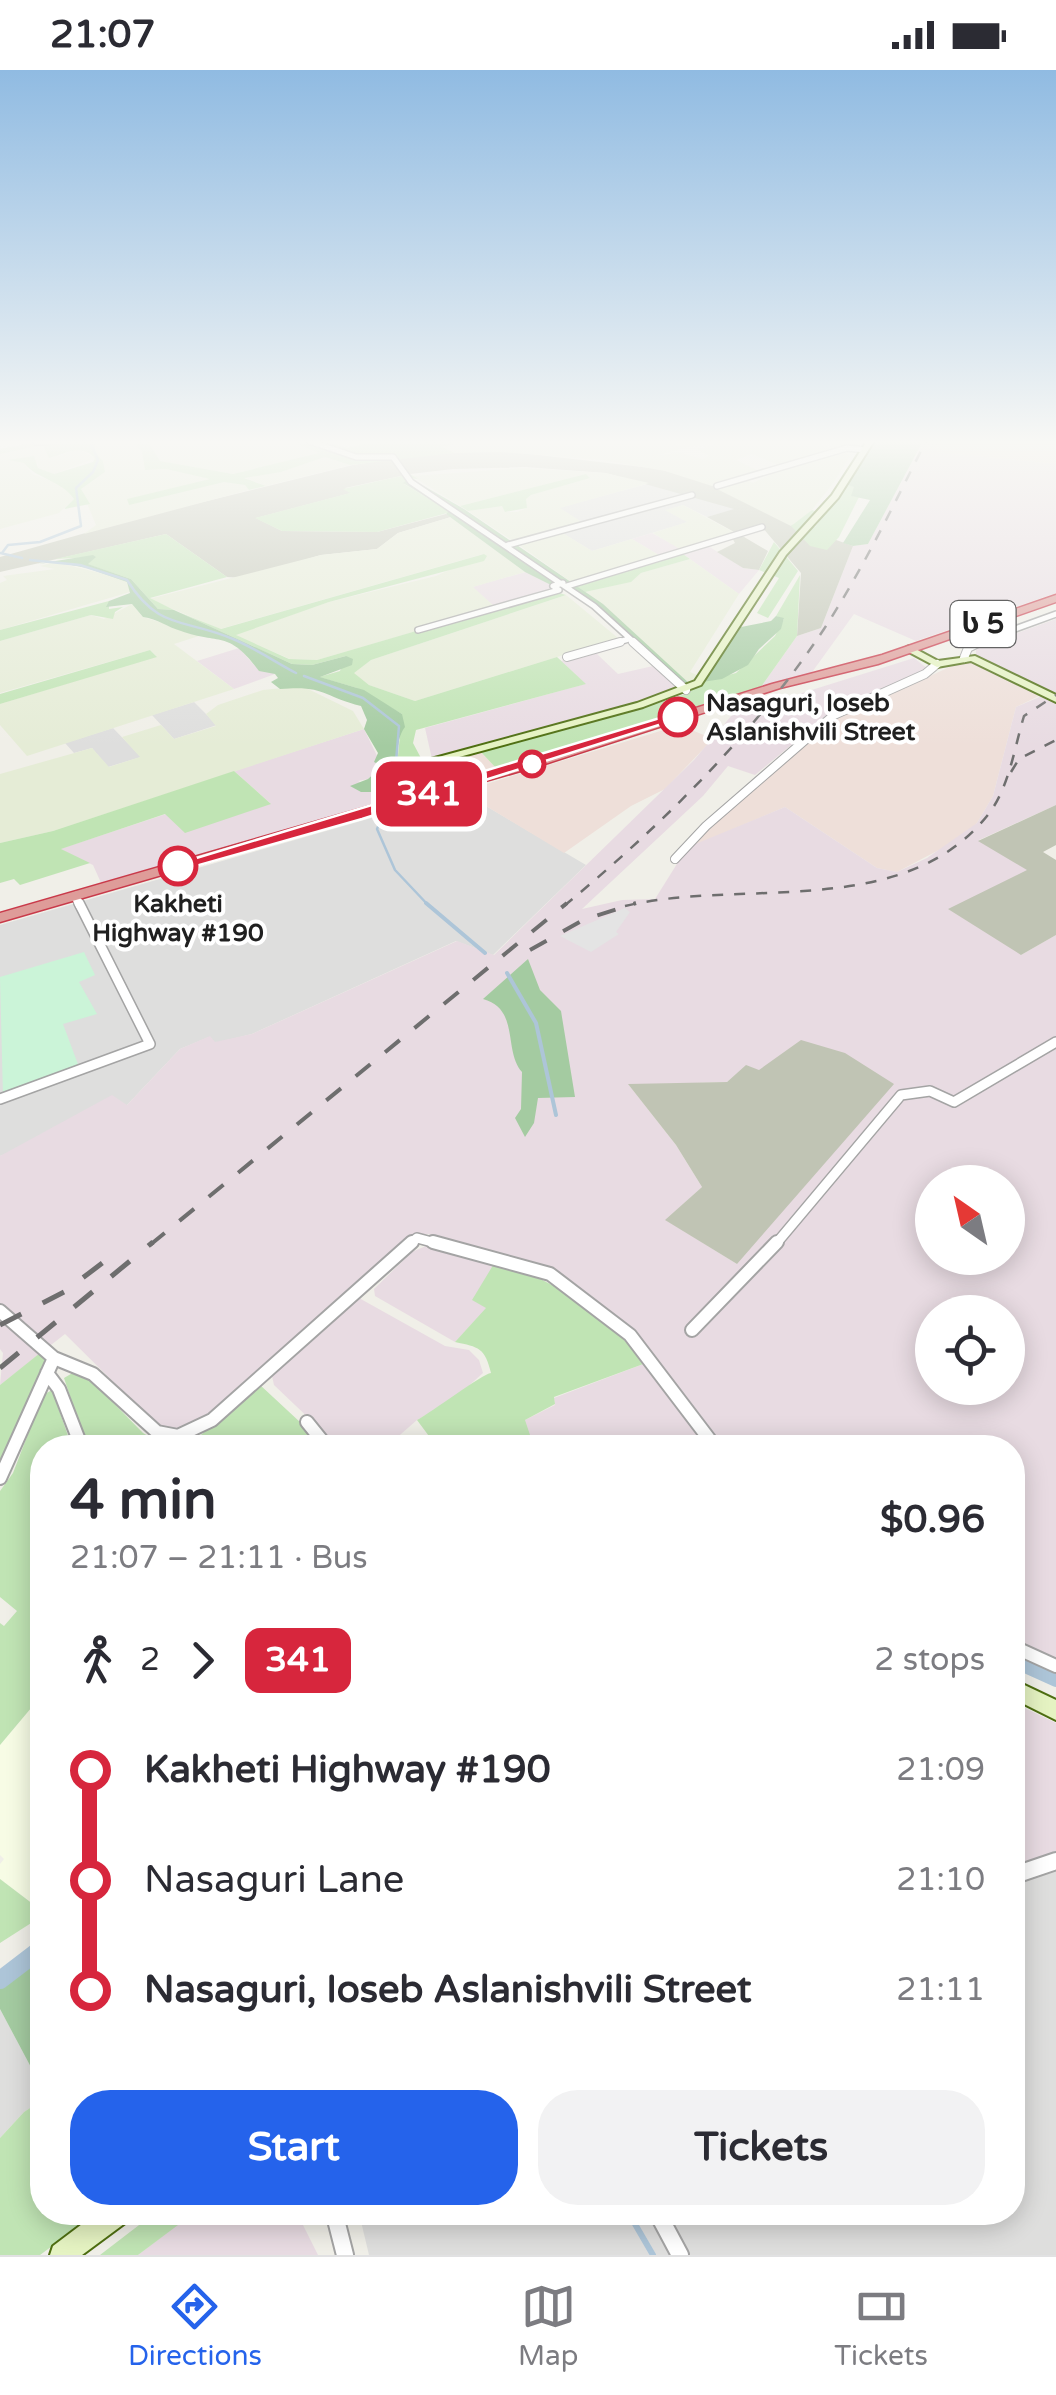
<!DOCTYPE html>
<html lang="en">
<head>
<meta charset="utf-8">
<style>
	:root { --surface:#fff; --page:#f2f2f3; --text:#2b2b33; --muted:#7c7c81; --line:#e1e1e2; --accent:#2563eb }
	body { margin:0; font-family:"Varela Round","Noto Sans Georgian",sans-serif; background:var(--page); color:var(--text); height:100vh; display:flex; flex-direction:column; font-size:38px; white-space:nowrap }
	* { box-sizing:border-box; margin:0 }
	p { font-size:32px; color:var(--muted) }
	.icon { flex:none; width:55px; height:55px; fill:none; stroke:currentColor; stroke-width:2; stroke-linecap:round; stroke-linejoin:round }
	.map { position:relative; flex:1; overflow:hidden }
	.details { position:absolute; left:30px; top:1365px; width:995px; height:790px; display:flex; flex-direction:column; background:var(--surface); border-radius:40px; box-shadow:0 5px 25px #0003 }
	.details>* { flex:none }
	.badge { padding:0 20px; border-radius:15px; font-size:35px; line-height:65px }
	.needle { width:65px; rotate:326deg }
	.buttons { position:absolute; left:915px; top:1095px; display:grid; gap:20px }
	.buttons a { display:grid; place-items:center; width:110px; height:110px; border-radius:50%; background:var(--surface); box-shadow:0 5px 25px #0003; font-size:50px }
	.map>.badge { position:absolute; translate:-50% -50%; box-shadow:0 0 0 5px #fff }
	.legs { display:flex; align-items:center; gap:15px; height:110px; padding:0 40px; font-size:32px }
	.legs p { margin-inline-start:auto }
	.headline { display:flex; align-items:center; justify-content:space-between; height:170px; padding:0 40px }
	h1 { font-size:55px; font-weight:700; line-height:75px }
	.cta { display:flex; gap:20px; margin-top:auto; padding:20px 40px }
	.cta a { flex:1; height:115px; border-radius:40px; background:var(--accent); color:#fff; font-size:40px; font-weight:700; line-height:115px; text-align:center }
	.cta a+a { background:var(--page); color:var(--text) }
	ul { padding:0 40px; list-style:none }
	li { display:flex; align-items:center; gap:35px; height:110px; font-size:38px }
	li i { display:grid; place-items:center; width:15px; height:100%; margin:0 12px; background:currentColor }
	li i::after { content:''; width:25px; height:25px; margin:-12px; border:8px solid; border-radius:50%; background:var(--surface) }
	li p { margin-inline-start:auto }
	li:first-child i { background:linear-gradient(#0000 50%,currentColor 0) }
	li:last-child i { background:linear-gradient(currentColor 50%,#0000 0) }
	.status { display:flex; justify-content:space-between; align-items:center; height:70px; padding:0 50px; background:var(--surface); direction:ltr }
	.status svg { height:28px; fill:currentColor }
	.tabs { display:flex; justify-content:space-around; align-items:center; height:140px; border-top:2px solid var(--line); background:var(--surface); font-size:28px; color:var(--muted) }
	.tabs a { display:grid; justify-items:center; gap:5px }
	.tabs .on { color:var(--accent) }
	.map>svg:first-child { display:block }
	.residential { fill:#dededd }
	.commercial { fill:#eedfd9 }
	.industrial { fill:#e8dbe2; fill-rule:evenodd }
	.education { fill:#f7fce5 }
	.construction { fill:#c0c4b4 }
	.farmland { fill:#e5ecd6 }
	.grass { fill:#c0e4b4 }
	.forest { fill:#a4cba1 }
	.park { fill:#cbf4d8 }
	.parking { fill:#e4e4e4 }
	.lines { fill:none; stroke-linecap:round; stroke-linejoin:round }
	.stream-far2 { stroke:#adc5d8; stroke-width:2.5 }
	.stream-far1 { stroke:#adc5d8; stroke-width:4 }
	.stream { stroke:#adc5d8; stroke-width:6 }
	.canal-far1 { stroke:#adc5d8; stroke-width:14 }
	.canal { stroke:#adc5d8; stroke-width:18 }
	.street-far4-casing { stroke:#a4a4a4; stroke-width:8 }
	.street-far3-casing { stroke:#a4a4a4; stroke-width:10 }
	.street-far2-casing { stroke:#a4a4a4; stroke-width:12 }
	.street-far1-casing { stroke:#a4a4a4; stroke-width:16 }
	.street-casing { stroke:#a4a4a4; stroke-width:20 }
	.secondary-casing { stroke:#4e6e11; stroke-width:4 }
	.highway-casing { stroke:#c93a4a; stroke-width:3 }
	.street-far4 { stroke:#fff; stroke-width:5 }
	.street-far3 { stroke:#fff; stroke-width:8 }
	.street-far2 { stroke:#fff; stroke-width:9 }
	.street-far1 { stroke:#fff; stroke-width:12 }
	.street { stroke:#fff; stroke-width:16 }
	.secondary { fill:#e5f3c2; fill-rule:evenodd }
	.highway { fill:#de9c99; fill-rule:evenodd }
	.rail-far2 { stroke:#6e6e6e; stroke-width:2.5; stroke-dasharray:11 11; stroke-linecap:butt }
	.rail-far1 { stroke:#6e6e6e; stroke-width:4; stroke-dasharray:19 19; stroke-linecap:butt }
	.rail { stroke:#6e6e6e; stroke-width:5; stroke-dasharray:24 24; stroke-linecap:butt }
	.line-1 { fill:#d7263d; stroke:#fff; stroke-width:2.5 }
	.stop-1-dot { fill:#fff; stroke:#d7263d; stroke-width:5 }
	.labels { text-anchor:middle; dominant-baseline:central; stroke-width:8; stroke-linejoin:round; paint-order:stroke }
	.far-stop-label { font-size:25px; font-weight:bold; fill:#202020; stroke:#fff; text-anchor:start }
	.shield { fill:#fff; stroke:#636363; stroke-width:2.5 }
	.shield-label { font-size:28px; font-weight:bold; fill:#202020 }
</style>
</head>
<body>
<div class="status"><b>21:07</b><svg viewBox="0 0 49 12"><path d="M0 12V9h3v3zM5 12V6h3v6zM10 12V3h3v9zM15 12V0h3v12zM26 1h20v11H26zM47 4h2v5h-2z"/></svg></div>
<div class="map">
<svg width="1056" height="2185" viewBox="0 0 1056 2185">
	<rect width="100%" height="100%" fill="#f0efe8"/>
	<path class="residential" d="M651 413 736 439 707 447 683 435 667 441 688 452 592 481 559 461 558 438Z
		M194 632 217 655 174 669 152 645Z
		M113 658 141 687 108 697 92 678 74 683 65 673Z
		M427 732 486 736 586 795 493 885 456 871 252 964 215 973 209 967 180 979 127 1035 0 1086V855Z
		M1056 1797V2185H369L359 2143 1012 2142 1013 1814Z
		M0 1939 42 2018V2030L24 2042 0 2068Z"/>
	<path class="commercial" d="M939 371H1056V394L935 382Z
		M965 590 1039 626 1016 637 993 726 977 753 956 771 897 802 877 798 785 737 693 776 690 773 840 647Z
		M680 655 713 669 665 719 631 736 564 783 486 736 427 732Z
		M481 682 496 698 445 713 424 708 428 698 445 690Z"/>
	<path class="industrial" d="M923 371H939L936 382 1056 394V523L916 571 854 544 810 605 761 617 797 566 821 558 853 476 868 474Z
		M652 463 683 480 705 474 743 498 759 500 739 524 680 482 662 487 632 469Z
		M529 501 559 520 496 538 472 517Z
		M1056 549V735L979 770 1028 800 1021 885 1056 865V1592L1013 1570 1012 1378 724 1377 637 1268 542 1195 428 1164 407 1168 198 1354 178 1361 164 1362 65 1264 0 1315 3 1283 0 1279V1086L112 1025 127 1035 180 979 210 966 215 972 252 964 457 871 494 885 694 690 732 645 914 588 928 599 830 643 755 705 728 696 703 726 582 839 622 830 655 829 690 773 693 775 785 737 877 798 897 802 927 788 977 753 993 726 1016 637 1051 622 976 586V578ZM746 996 758 1000 737 1194 666 1150 702 1117 676 1075 629 1015 727 1012ZM932 1112H1008V1188H932ZM932 1242H1008V1318H932Z
		M621 572 627 574 597 584 618 604 653 596 681 620 432 689 425 658 585 614 561 591Z
		M239 578 254 595 275 604 234 619 197 591Z
		M364 659 382 696 368 709 358 711 378 722 376 728 381 733 102 815 93 795 60 779 166 744 270 733 234 701Z
		M428 1175 495 1192 487 1238 455 1272 375 1226 374 1219 412 1182Z
		M359 1228 445 1276 469 1280 479 1290 483 1303 454 1329 417 1350 385 1378 339 1377 274 1315 272 1306Z
		M646 1293 708 1377 523 1378 521 1368 525 1350 555 1335 554 1328Z
		M1012 1632 1056 1653V1786L1012 1800Z
		M194 2142 297 2143 318 2185H138Z"/>
	<path class="education" d="M42 1625V1841L0 1809V1794L4 1789 0 1785V1675Z"/>
	<path class="construction" d="M503 381 660 399 722 418 783 451 853 476 821 558 797 566 801 503 762 457 739 464 768 481 759 500 743 498 717 482 735 473 731 466 736 463 707 447 734 439 606 403 525 397 453 399 410 404 345 418 351 423 256 448 282 461 377 462 446 444 451 447 398 463 377 479 321 485 242 508 227 507 166 464 0 502V487L146 446 353 395 438 382Z
		M1056 735V775L1043 782 1056 790V865L1021 885 948 839 1027 800 978 771Z
		M801 970 845 983 894 1014 737 1194 665 1150 702 1117 676 1075 628 1014 727 1012 746 995 759 1000Z"/>
	<path class="farmland" d="M95 371H133L142 382 145 400 166 399 213 409 128 429 129 434 224 411 245 415 249 420 84 464 96 455 81 419 105 402 103 391 94 383Z
		M148 371H290L322 383 233 404 160 391Z
		M465 371H669L679 376 711 371 658 385 681 383 702 389 709 386 697 379 729 371H814L828 378 837 371H860L856 376 781 396 752 384 736 390 761 402 712 416 665 401 603 390 500 382 454 383 441 377Z
		M43 375 59 386 77 379 96 388 54 404 38 398V393L11 390 24 393 32 404 62 415 74 429 59 443 0 459V384Z
		M846 383 850 386 834 412 812 440 791 456 715 418 744 409 753 413 775 402 806 394 804 392Z
		M325 387 350 395 266 416 243 407 281 402Z
		M523 398 605 403 649 413 560 438 585 454 561 462 592 481 632 469 662 487 574 514 519 475 539 470 516 473 468 441 495 436H502L506 442H517L527 438 525 429 531 425 590 408 586 404 460 436 412 406Z
		M683 435 737 464 683 481 653 463 687 452 665 440Z
		M451 447 525 502 473 517 496 538 317 590 290 589 234 565 329 532 436 506 483 484 220 559 149 529 321 485 377 479 398 463Z
		M690 489 739 524 690 602 699 606 691 615 585 522 630 512 641 503Z
		M55 492 112 506 127 512 130 522 0 560V513L7 510 3 506 55 499 40 496Z
		M566 525 618 568 415 631 369 615 353 603 371 590Z
		M132 534 143 547 202 565 174 574 234 619 27 686 0 655V634L156 586 150 580 0 623V571L91 545 104 549Z
		M302 616 353 641 364 659 53 761 0 773V704L92 678 109 697 140 687 122 667 161 655 174 669 216 656 206 644 218 635 263 620Z"/>
	<path class="grass" d="M95 371V383L103 391 105 402 81 419 90 434 64 439 74 429C61 410 38 410 24 393L8 390 34 386 38 398 54 404 93 392 95 388C80 373 66 384 49 388L43 375 0 384V379L36 372Z
		M133 371H148L160 391 233 404 319 383 290 371H326L347 378 377 371H465L443 377 454 383 350 395 325 387 281 402 244 408 266 416 249 420 245 415 224 412 129 435 127 429 210 409 166 399 145 400 142 382Z
		M410 404 418 409 410 408 404 414 451 442 377 462 282 461 255 448 350 423 343 419Z
		M586 404 590 408 531 425 526 429 527 438 505 442 502 436 468 441 460 436Z
		M847 415 855 417 852 426 859 427 839 467 827 480 810 476 791 456 812 440 818 442 805 455 815 457Z
		M166 464 227 507 150 528 174 540 158 539 131 509 87 494 95 487 55 489Z
		M774 472 798 501 768 548 757 543 779 508 759 500Z
		M680 482 690 489 641 503 631 512 585 522 574 514Z
		M484 484 487 486 484 491 329 532 236 565 289 589 317 590 553 521 566 525 371 590 354 603 369 615 415 631 557 587 586 614 416 660 413 673 422 690 401 716 397 696 402 644 357 618 319 607 340 601 346 586 312 595 292 594 178 542 221 559Z
		M800 505 797 566 761 617 496 698 481 682 661 632 688 623 702 612 736 603 775 566 784 549 776 546Z
		M109 531V539L123 537 115 542 113 549 91 545 0 571V560Z
		M150 580 157 587 0 634V624Z
		M234 701 271 734 185 763 165 744 61 779 90 793 20 815 14 809 0 813V773L53 761Z
		M495 1192C554 1207 605 1247 646 1293L554 1327 555 1334 525 1350 530 1365 521 1368 523 1377H437L417 1350C432 1342 482 1304 491 1303 485 1278 479 1277 455 1272L486 1238 472 1230Z
		M40 1283 45 1289 41 1304 0 1399V1315Z
		M76 1301 84 1303 143 1363 167 1377H87L64 1308Z
		M259 1314 301 1353 319 1377 186 1378Z
		M52 1320 72 1377 42 1378V1625L0 1675V1553L4 1556 17 1541 0 1527V1421L13 1403 43 1325Z
		M0 1809 42 1841V1851L39 1848 0 1873Z
		M42 2030V2142L97 2143 40 2185H0V2068L24 2042Z
		M156 2142 194 2143 138 2185H100Z"/>
	<path class="forest" d="M874 371H923L868 474 853 476 843 473 870 430 851 426 854 417 847 415Z
		M410 408 464 439 603 534 691 615 684 617 597 535 570 516H553L525 502 446 444 449 441 403 413Z
		M93 485 96 487 88 494 131 509 158 539 174 540 292 594 312 595 346 586 353 589 352 595 320 607 364 620 402 644 405 657C392 674 399 704 403 724L380 732 376 729 378 722H361L350 716 368 709 382 696 374 692 378 683 364 659 367 650 361 636C322 626 325 615 280 619L271 612 278 608 275 604 259 601C229 560 221 575 181 561 167 557 158 549 143 547L132 534 106 537 109 531 130 523 127 512 87 498 55 492 37 494Z
		M776 546 784 548 781 559 759 579 748 595 722 609 702 612 736 558 771 551Z
		M528 889 540 920 561 941 575 1027 538 1028 534 1053 525 1067 515 1048 521 1039 522 1002C503 980 520 939 483 929Z
		M42 1887V2018L0 1939V1918Z"/>
	<path class="park" d="M84 882 95 905 79 912 97 944 63 954 79 997 3 1026 0 907Z"/>
	<path class="parking" d="M625 838 630 842 616 862 619 864 591 882 560 866Z"/>
	<g class="lines">
		<path class="stream-far2" d="M0 483 22 488
			M2 483 8 475 40 472 81 456 76 418 93 402 98 390 90 371
			M30 490 80 495 127 510C159 561 184 548 233 569 255 578 275 592 296 603
			M304 606 363 628 399 656 394 716 387 727
			M381 750 377 759 395 800 429 836"/>
		<path class="stream-far1" d="M426 833 485 883
			M507 903 536 953 556 1045"/>
		<path class="stream" d="M628 2142 653 2185"/>
		<path class="canal-far1" d="M1012 1590 1056 1610"/>
		<path class="canal" d="M0 1910 42 1878"/>
		<defs>
			<path id="street-far4" d="M309 371 356 387H393L411 412 594 536 636 574
				M36 372 54 371
				M717 416 847 378 865 380
				M508 475 692 425
				M567 516 762 457
				M418 560 559 520 553 516 563 513
				M611 574 629 569
				M974 574 1056 544"/>
			<path id="street-far3" d="M633 572 686 620
				M567 587 620 572
				M964 588 968 578 980 572
				M675 789 706 756 834 645 925 604 937 594
				M75 826 80 836"/>
			<path id="street-far2" d="M0 1029 150 974 79 833
				M409 1175 417 1168 443 1175
				M775 1175 901 1025 930 1021 954 1032 1056 972"/>
			<path id="street-far1" d="M433 1172 550 1204 630 1265 716 1378
				M0 1241 54 1288 93 1304 157 1362 178 1366 212 1350 412 1172
				M692 1260 777 1172
				M47 1303 59 1319 82 1378
				M307 1352 328 1378
				M0 1408 54 1288
				M1012 1576 1056 1596"/>
			<path id="street" d="M1012 1806 1056 1791
				M334 2142 345 2185
				M657 2142 680 2185"/>
			<path id="secondary" d="M867 371H874L838 428 786 485 701 615 643 637 437 693C424 703 417 710 424 727L423 729H415C405 708 414 701 431 689L637 633 695 611 780 482 832 425Z
				M910 576 938 591 975 586 1056 625V632L971 591 937 597 907 581V577Z
				M1012 1609 1056 1630V1650L1012 1628Z
				M98 2142H131L128 2151 82 2185H50L53 2176Z"/>
			<path id="highway" d="M1056 525V532L878 594 780 618 548 693 0 852V843L540 687 772 614 882 585Z"/>
		</defs>
		<use href="#street-far4" class="street-far4-casing"/>
		<use href="#street-far3" class="street-far3-casing"/>
		<use href="#street-far2" class="street-far2-casing"/>
		<use href="#street-far1" class="street-far1-casing"/>
		<use href="#street" class="street-casing"/>
		<use href="#secondary" class="secondary-casing"/>
		<use href="#highway" class="highway-casing"/>
		<use href="#street-far4" class="street-far4"/>
		<use href="#street-far3" class="street-far3"/>
		<use href="#street-far2" class="street-far2"/>
		<use href="#street-far1" class="street-far1"/>
		<use href="#street" class="street"/>
		<use href="#secondary" class="secondary"/>
		<use href="#highway" class="highway"/>
		<path class="rail-far2" d="M1011 702 1019 689 1056 670
			M564 836C661 756 755 663 824 559 863 499 894 434 926 371
			M625 836C741 808 902 851 987 746 1009 719 1014 679 1024 646L1056 625"/>
		<path class="rail-far1" d="M530 880 583 850 636 833
			M150 1175 567 833"/>
		<path class="rail" d="M0 1255 64 1222 117 1182
			M0 1298 153 1172"/>
	</g>
	<linearGradient id="sky" x2="0" y2="1"><stop stop-color="#90bbe2"/><stop offset="0.55" stop-color="#f8f8f5"/><stop offset="1" stop-color="#f8f8f5" stop-opacity="0"/></linearGradient>
	<rect width="1056" height="677" fill="url(#sky)"/>
	<path class="line-1" d="M673 644 684 647 362 749 178 801 170 796Z"/>
	<g class="stop-1-dot">
		<circle cx="678" cy="647" r="18"/>
		<circle cx="532" cy="694" r="12"/>
		<circle cx="178" cy="796" r="18"/>
	</g>
	<g class="labels">
		<g class="far-stop-label">
			<text x="706" y="633">Nasaguri, Ioseb<tspan x="706" dy="29">Aslanishvili Street</tspan></text>
			<text x="178" y="834" text-anchor="middle">Kakheti<tspan x="178" dy="29">Highway #190</tspan></text>
		</g>
		<rect class="shield" x="950.5" y="531" width="65" height="46" rx="8"/>
		<g class="shield-label">
			<text x="983" y="554">ს 5</text>
		</g>
	</g>
</svg>
<div class="buttons">
<a><svg class="needle" viewBox="-14 -14 28 28"><path d="M0-13l5 13h-10z" fill="#e53935"/><path d="M0 13l5-13h-10z" fill="#7c7c81"/></svg></a>
<a><svg class="icon" aria-label="locate" viewBox="0 0 24 24"><circle cx="12" cy="12" r="6"/><path d="M12 2v4M12 18v4M2 12h4M18 12h4"/></svg></a>
</div>
<b class="badge" style="left:429px;top:724px;background:#d7263d;color:#fff">341</b>
<section class="details">
<div class="headline"><div><h1>4 min</h1><p>21:07 – 21:11 · Bus</p></div><b>$0.96</b></div>
<div class="legs"><svg class="icon" aria-label="walk" viewBox="0 0 24 24"><circle cx="13" cy="4" r="2"/><path d="M13 8l-2 6 4 7M11 14l-3 7M7 12l3-4h3l4 4"/></svg>2<svg class="icon" aria-label="forward" viewBox="0 0 24 24"><path d="M9 5l7 7-7 7"/></svg><b class="badge" style="background:#d7263d;color:#fff">341</b><p>2 stops</p></div>
<ul>
<li><i style="color:#d7263d"></i><b>Kakheti Highway #190</b><p>21:09</p></li>
<li><i style="color:#d7263d"></i><span>Nasaguri Lane</span><p>21:10</p></li>
<li><i style="color:#d7263d"></i><b>Nasaguri, Ioseb Aslanishvili Street</b><p>21:11</p></li>
</ul>
<div class="cta"><a>Start</a><a>Tickets</a></div>
</section>
</div>
<nav class="tabs">
<a class="on"><svg class="icon" aria-label="directions" viewBox="0 0 24 24"><path d="M12 3l9 9-9 9-9-9zM9 14v-3h6M13 9l2 2-2 2"/></svg>Directions</a>
<a><svg class="icon" aria-label="map" viewBox="0 0 24 24"><path d="M3 6l6-2 6 2 6-2v14l-6 2-6-2-6 2zM9 4v14M15 6v14"/></svg>Map</a>
<a><svg class="icon" aria-label="tickets" viewBox="0 0 24 24"><path d="M3 7h18v10H3zM15 7v10"/></svg>Tickets</a>
</nav>
</body>
</html>
